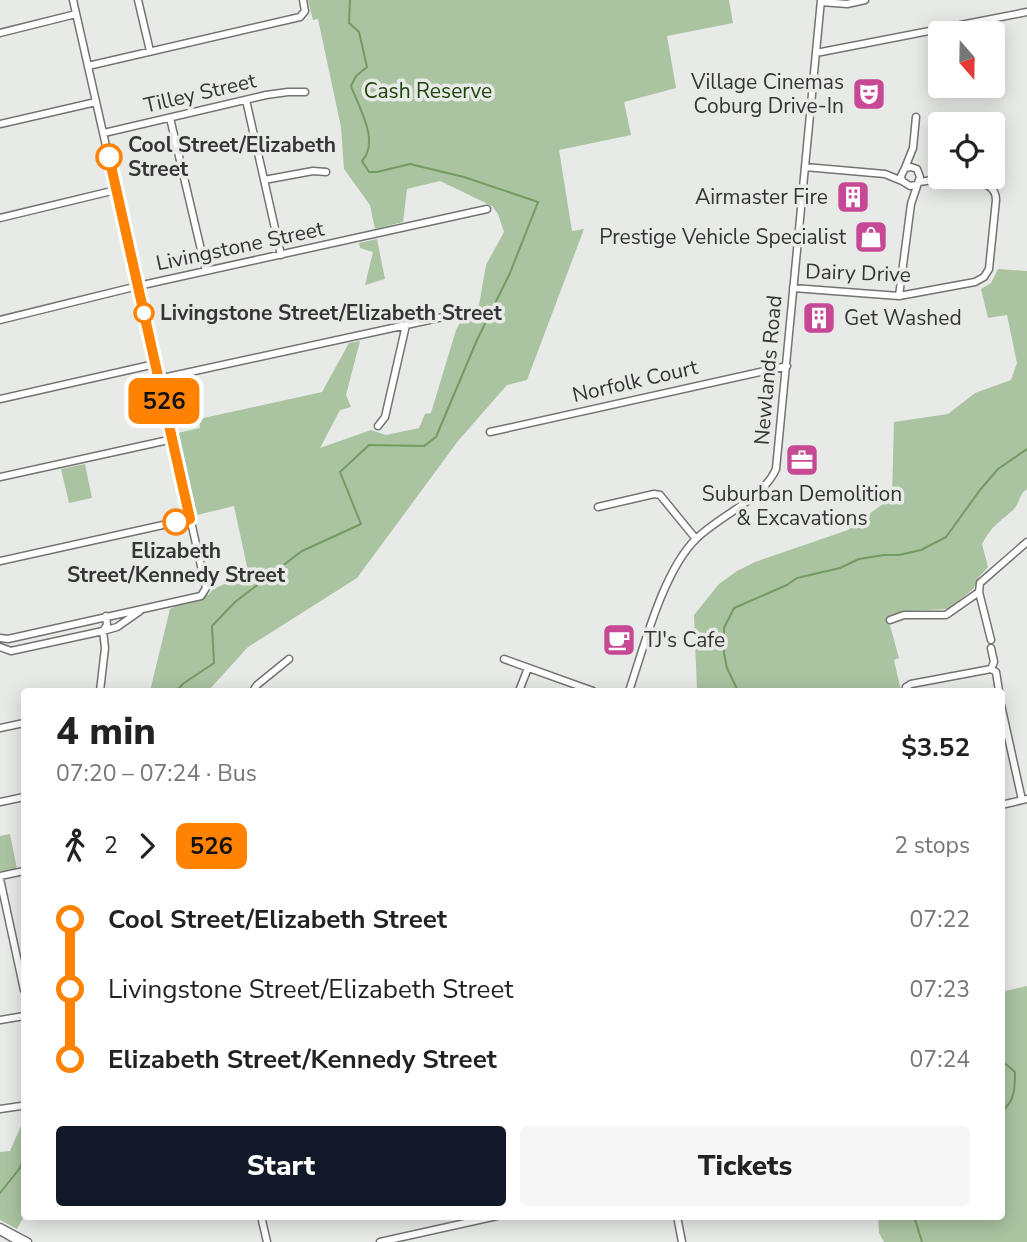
<!DOCTYPE html>
<html lang="en">
<head>
<meta charset="utf-8">
<style>
	:root { --surface:#fff; --page:#f6f6f6; --text:#222; --muted:#767676; --accent:#111827 }
	body { margin:0; font-family:"Nunito Sans",sans-serif; background:var(--page); color:var(--text); height:100vh; display:flex; flex-direction:column; font-size:26px; white-space:nowrap }
	* { box-sizing:border-box; margin:0 }
	p { font-size:23px; color:var(--muted) }
	.icon { flex:none; width:38px; height:38px; fill:none; stroke:currentColor; stroke-width:2; stroke-linecap:round; stroke-linejoin:round }
	.map { position:relative; flex:1; overflow:hidden }
	.sheet { position:absolute; left:21px; top:688px; width:984px; height:532px; display:flex; flex-direction:column; background:var(--surface); border-radius:7px; box-shadow:0 4px 18px #0003 }
	.sheet>* { flex:none }
	.badge { padding:0 14px; border-radius:10px; font-size:24px; line-height:46px }
	.needle { width:46px; rotate:160deg }
	.fabs { position:absolute; left:928px; top:21px; display:grid; gap:14px }
	.fabs a { display:grid; place-items:center; width:77px; height:77px; border-radius:7px; background:var(--surface); box-shadow:0 4px 18px #0003; font-size:35px }
	.map>.badge { position:absolute; translate:-50% -50%; box-shadow:0 0 0 4px #fff }
	.legs { display:flex; align-items:center; gap:10px; height:77px; padding:0 35px; font-size:23px }
	.legs p { margin-inline-start:auto }
	.headline { display:flex; align-items:center; justify-content:space-between; height:119px; padding:0 35px }
	h1 { font-size:38px; font-weight:800; line-height:52px }
	.cta { display:flex; gap:14px; margin-top:auto; padding:14px 35px }
	.cta a { flex:1; height:80px; border-radius:7px; background:var(--accent); color:#fff; font-size:28px; font-weight:800; line-height:80px; text-align:center }
	.cta a+a { background:var(--page); color:var(--text) }
	ul { padding:0 35px; list-style:none }
	li { display:flex; align-items:center; gap:24px; height:70px; font-size:26px }
	li i { display:grid; place-items:center; width:10px; height:100%; margin:0 9px; background:currentColor }
	li i::after { content:''; width:18px; height:18px; margin:-9px; border:5px solid; border-radius:50%; background:var(--surface) }
	li p { margin-inline-start:auto }
	li:first-child i { background:linear-gradient(#0000 50%,currentColor 0) }
	li:last-child i { background:linear-gradient(currentColor 50%,#0000 0) }
	.map>svg:first-child { display:block }
	.green { fill:#aac3a0 }
	.lines { fill:none; stroke-linecap:round; stroke-linejoin:round }
	.stream { stroke:#739b62; stroke-width:2 }
	.minor-casing { stroke:#727471; stroke-width:9 }
	.minor { stroke:#fff; stroke-width:6 }
	.line-1-casing { stroke:#fff; stroke-width:16 }
	.line-1 { stroke:#ff8200; stroke-width:10 }
	.stop-1-dot { fill:#fff; stroke:#ff8200; stroke-width:3.5 }
	.labels { text-anchor:middle; dominant-baseline:central; stroke-width:7; stroke-linejoin:round; paint-order:stroke }
	.poi-label { font-size:21px; fill:#343534; stroke:#e8eae8; text-anchor:end }
	.park-label { font-size:21px; fill:#1f4508; stroke:#e8eae8 }
	.street-label { font-size:21px; fill:#343534; stroke:#e8eae8 }
	.stop-label { font-size:21px; font-weight:bold; fill:#343534; stroke:#e8eae8; text-anchor:start }
</style>
</head>
<body>
<div class="map">
<svg width="1027" height="1242" viewBox="0 0 1027 1242">
	<rect width="100%" height="100%" fill="#e8eae8"/>
	<path class="green" d="M308 0H729L733 23 667 36 676 88 624 102 631 135 559 150 572 231 584 229 527 380 507 385 458 441 357 578 248 647 208 691H150L170 609 206 591 208 595 213 589 245 575 248 571 234 506 197 515 178 433 200 428 199 419 322 392 349 343 360 341 346 395 351 407 340 410 320 448 371 430 386 435 419 428 425 414 431 413 456 330 461 321 472 318 479 305 486 265 504 232 498 214 492 206 440 181 407 189 403 222 375 229 370 205 344 169 341 127 318 19 313 20Z
		M377 239 385 279 365 285 373 252 360 248 359 243Z
		M998 269 1027 271V489C1018 495 1020 504 1012 511 997 524 992 526 982 544L988 567 978 578 974 588 949 609 906 611 888 618 899 658 894 660 901 691H697L694 615 719 584 737 571 755 562 848 530 892 497 894 422 948 414 975 393 1011 380 1017 363 1007 315 988 318 981 289 991 283Z
		M85 464 92 498 69 503 61 469Z
		M10 834 17 869 0 873V836Z
		M1027 986V1242H884L879 1233 878 1216H1001V992Z
		M24 1119V1216L17 1229 0 1220V1152L10 1151Z"/>
	<g class="lines">
		<path class="stream" d="M176 691 184 683 214 663 212 626 235 602 302 551 361 524 340 472 369 445 424 446 436 437 477 340 510 273 538 202 464 177 410 164 377 172H369L362 161C380 141 359 108 351 86L356 76 367 67 359 32 349 23 350 0
			M738 691 727 668 724 653V628L734 608 787 585 797 578 840 568 859 559 884 555H899L921 550 946 537 980 490 998 469 1027 449
			M1001 1060 1015 1072C1015 1088 1015 1101 1001 1112
			M0 1193 20 1168 24 1156
			M914 1216 922 1242"/>
		<defs>
			<path id="minor" d="M138 0 150 51
				M821 2 847 4 865 0
				M0 33 76 14
				M816 53 1027 12
				M88 66 300 17 305 11 303 0
				M246 100 281 255
				M170 118 206 271
				M0 124 96 102
				M104 133 266 95 288 92H305
				M805 167 885 174 902 181
				M905 168 913 148 916 117
				M264 180 313 171 326 172
				M0 218 116 190
				M793 288 899 296 975 282 984 277 989 269 996 200C996 191 990 185 981 183L940 179 919 182
				M899 296 911 204 920 177 917 169 911 167 905 168 901 176 902 181 910 186 916 185
				M0 320 138 286 487 209
				M158 379 466 312
				M0 399 155 364
				M378 426 385 417 406 325
				M490 432 787 366
				M0 477 173 439
				M598 507 654 494 660 495 696 539
				M0 561 190 519
				M890 620 904 615H946L979 592
				M0 638 8 639 201 596 206 588 73 0
				M991 640 979 592 980 583 1027 542
				M0 647 11 651 103 631 117 627 140 611
				M991 648 994 662 991 669 996 672 999 691
				M504 659 593 691
				M100 691 105 648 103 631 107 625 106 616
				M253 691 257 685 289 659
				M519 691 528 668
				M629 691C644 647 663 571 696 539 719 516 763 499 776 469L821 0
				M905 691 906 687 911 684 991 669
				M1001 705 1022 800
				M0 728 24 723
				M0 802 24 797
				M1001 805 1027 799
				M0 876 24 871
				M0 879 24 990
				M0 1020 24 1016
				M0 1109 21 1106
				M261 1216 267 1242
				M677 1216 682 1242
				M0 1227 28 1242
				M0 1231 19 1242
				M380 1242 497 1216"/>
		</defs>
		<use href="#minor" class="minor-casing"/>
		<use href="#minor" class="minor"/>
	</g>
	<g class="lines">
		<defs>
			<path id="line-1" d="M109 157 190 519 176 522"/>
		</defs>
		<use href="#line-1" class="line-1-casing"/>
		<use href="#line-1" class="line-1"/>
	</g>
	<defs>
		<symbol id="theatre-square" viewBox="-11 -11 22 22"><rect x="-9" y="-9" width="18" height="18" rx="4" fill="#c74894" stroke="#e8eae8"/><path d="M-5-5.5Q0-4 5-5.5V0Q5 5 0 6Q-5 5-5 0ZM-3.3-2.5H-1v1.5H-3.3ZM1-2.5H3.3v1.5H1ZM-2.8 1Q0 5.5 2.8 1Z" fill="#fff"/></symbol>
		<symbol id="building-square" viewBox="-11 -11 22 22"><rect x="-9" y="-9" width="18" height="18" rx="4" fill="#c74894" stroke="#e8eae8"/><path d="M-4-6H4V6H1V3H-1V6H-4ZM-2.5-4.3h1.7v1.8h-1.7ZM.8-4.3h1.7v1.8H.8ZM-2.5-1h1.7V.8h-1.7ZM.8-1h1.7V.8H.8Z" fill="#fff"/></symbol>
		<symbol id="shop-square" viewBox="-11 -11 22 22"><rect x="-9" y="-9" width="18" height="18" rx="4" fill="#c74894" stroke="#e8eae8"/><path d="M-5-2.5h2.3a2.7 3.5 0 0 1 5.4 0H5L5.5 6h-11ZM-1.5-2.5h3a1.5 2.3 0 0 0-3 0Z" fill="#fff"/></symbol>
		<symbol id="office-square" viewBox="-11 -11 22 22"><rect x="-9" y="-9" width="18" height="18" rx="4" fill="#c74894" stroke="#e8eae8"/><path d="M-6-3h4V-5.5h4V-3h4V5H-6ZM-1-4.5V-3h2v-1.5ZM-6 0V1H6V0Z" fill="#fff"/></symbol>
		<symbol id="cafe-square" viewBox="-11 -11 22 22"><rect x="-9" y="-9" width="18" height="18" rx="4" fill="#c74894" stroke="#e8eae8"/><path d="M-5.5-4.5H6V0H3Q3 3.5 0 3.5H-2.5Q-5.5 3.5-5.5 0ZM3-3.2v2h1.7v-2ZM-6 4.5H4V6H-6Z" fill="#fff"/></symbol>
	</defs>
	<g fill-rule="evenodd">
		<use href="#theatre-square" x="850" y="75" width="38" height="38"/>
		<use href="#building-square" x="834" y="178" width="38" height="38"/>
		<use href="#shop-square" x="852" y="218" width="38" height="38"/>
		<use href="#building-square" x="800" y="299" width="38" height="38"/>
		<use href="#office-square" x="783" y="441" width="38" height="38"/>
		<use href="#cafe-square" x="600" y="621" width="38" height="38"/>
	</g>
	<g class="stop-1-dot">
		<circle cx="109" cy="157" r="12"/>
		<circle cx="144" cy="313" r="9"/>
		<circle cx="176" cy="522" r="12"/>
	</g>
	<g class="labels">
		<g class="poi-label">
			<text x="844" y="82">Village Cinemas<tspan x="844" dy="24">Coburg Drive-In</tspan></text>
			<text x="828" y="197">Airmaster Fire</text>
			<text x="846" y="237">Prestige Vehicle Specialist</text>
			<text x="844" y="318" text-anchor="start">Get Washed</text>
			<text x="802" y="494" text-anchor="middle">Suburban Demolition<tspan x="802" dy="24">&amp; Excavations</tspan></text>
			<text x="644" y="640" text-anchor="start">TJ's Cafe</text>
		</g>
		<g class="park-label">
			<text x="428" y="91">Cash Reserve</text>
		</g>
		<g class="street-label">
			<text transform="translate(200 93) rotate(-13)">Tilley Street</text>
			<text transform="translate(240 246) rotate(-12)">Livingstone Street</text>
			<text transform="translate(858 273) rotate(2)">Dairy Drive</text>
			<text transform="translate(768 370) rotate(-85)">Newlands Road</text>
			<text transform="translate(635 381) rotate(-13)">Norfolk Court</text>
		</g>
		<g class="stop-label">
			<text x="128" y="145">Cool Street/Elizabeth<tspan x="128" dy="24">Street</tspan></text>
			<text x="160" y="313">Livingstone Street/Elizabeth Street</text>
			<text x="176" y="551" text-anchor="middle">Elizabeth<tspan x="176" dy="24">Street/Kennedy Street</tspan></text>
		</g>
	</g>
</svg>
<div class="fabs">
<a><svg class="needle" viewBox="-14 -14 28 28"><path d="M0-13l5 13h-10z" fill="#e53935"/><path d="M0 13l5-13h-10z" fill="#767676"/></svg></a>
<a><svg class="icon" aria-label="locate" viewBox="0 0 24 24"><circle cx="12" cy="12" r="6"/><path d="M12 2v4M12 18v4M2 12h4M18 12h4"/></svg></a>
</div>
<b class="badge" style="left:164px;top:401px;background:#ff8200;color:#111">526</b>
<section class="sheet">
<div class="headline"><div><h1>4 min</h1><p>07:20 – 07:24 · Bus</p></div><b>$3.52</b></div>
<div class="legs"><svg class="icon" aria-label="walk" viewBox="0 0 24 24"><circle cx="13" cy="4" r="2"/><path d="M13 8l-2 6 4 7M11 14l-3 7M7 12l3-4h3l4 4"/></svg>2<svg class="icon" aria-label="forward" viewBox="0 0 24 24"><path d="M9 5l7 7-7 7"/></svg><b class="badge" style="background:#ff8200;color:#111">526</b><p>2 stops</p></div>
<ul>
<li><i style="color:#ff8200"></i><b>Cool Street/Elizabeth Street</b><p>07:22</p></li>
<li><i style="color:#ff8200"></i><span>Livingstone Street/Elizabeth Street</span><p>07:23</p></li>
<li><i style="color:#ff8200"></i><b>Elizabeth Street/Kennedy Street</b><p>07:24</p></li>
</ul>
<div class="cta"><a>Start</a><a>Tickets</a></div>
</section>
</div>
</body>
</html>
